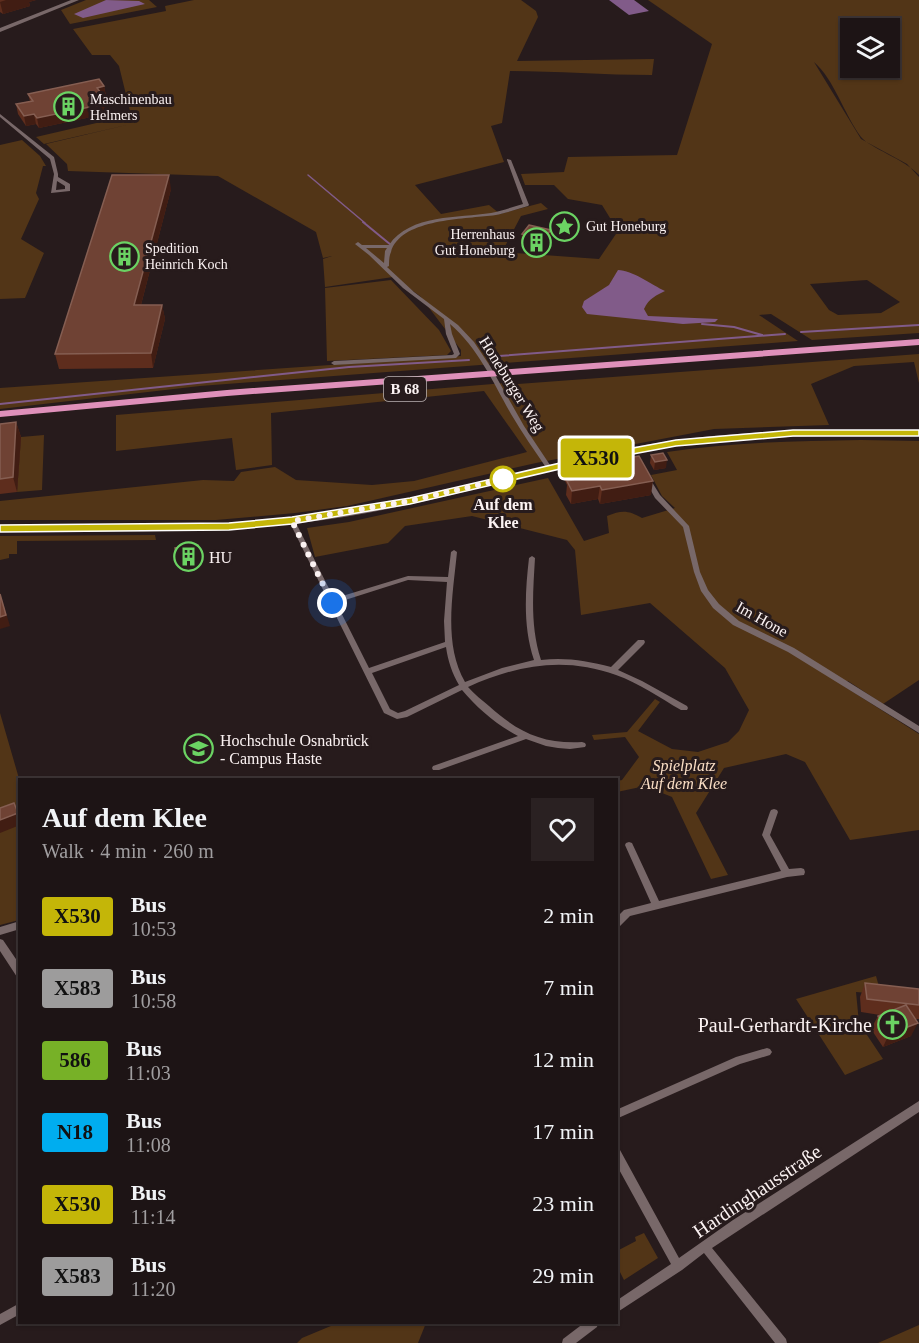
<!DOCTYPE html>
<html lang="en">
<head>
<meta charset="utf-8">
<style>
	:root { --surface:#1d1415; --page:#2a2122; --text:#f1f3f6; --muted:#a09ea0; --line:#3b3334 }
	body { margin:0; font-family:"Times New Roman",serif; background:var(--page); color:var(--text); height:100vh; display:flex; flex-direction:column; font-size:22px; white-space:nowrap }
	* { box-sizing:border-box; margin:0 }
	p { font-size:20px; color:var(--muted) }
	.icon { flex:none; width:33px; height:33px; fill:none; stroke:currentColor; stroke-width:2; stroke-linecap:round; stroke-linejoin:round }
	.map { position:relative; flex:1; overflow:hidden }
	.side { position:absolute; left:18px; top:778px; width:600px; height:546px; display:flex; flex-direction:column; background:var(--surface); border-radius:0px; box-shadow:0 2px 4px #0004,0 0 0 2px var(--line) }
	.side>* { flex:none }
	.badge { padding:0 12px; border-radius:4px; font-size:21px; line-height:39px }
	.tools { position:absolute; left:840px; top:18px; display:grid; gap:12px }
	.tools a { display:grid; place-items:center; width:60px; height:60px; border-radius:0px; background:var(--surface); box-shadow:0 2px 4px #0004,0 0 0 2px var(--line); font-size:30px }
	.you { position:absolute; width:30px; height:30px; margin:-15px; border:4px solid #fff; border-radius:50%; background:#1a73e8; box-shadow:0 0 0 9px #1a73e833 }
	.map>.badge { position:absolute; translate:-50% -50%; box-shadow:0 0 0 3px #fff }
	.round { display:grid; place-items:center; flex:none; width:63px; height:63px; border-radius:0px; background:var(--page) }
	.overview { display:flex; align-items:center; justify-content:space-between; height:102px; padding:0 24px }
	h1 { font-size:28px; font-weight:800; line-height:45px }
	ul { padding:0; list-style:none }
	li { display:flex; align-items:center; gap:18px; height:72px; padding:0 24px }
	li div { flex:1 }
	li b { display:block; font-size:22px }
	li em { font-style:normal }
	li .badge { min-width:66px; font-weight:700; text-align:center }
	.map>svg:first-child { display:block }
	.green { fill:#523517; fill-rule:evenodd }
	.water { fill:#815b89 }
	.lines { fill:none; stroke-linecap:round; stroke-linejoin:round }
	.stream-far1 { stroke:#815b89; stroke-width:1.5 }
	.stream { stroke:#815b89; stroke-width:2 }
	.minor { fill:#786869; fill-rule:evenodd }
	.tertiary { fill:#786869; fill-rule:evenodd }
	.trunk { fill:#df90ba; fill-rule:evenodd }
	.wall { fill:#5e2d1d }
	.shaded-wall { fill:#411d13 }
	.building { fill:#6f4234; stroke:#855e52; stroke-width:1.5 }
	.line { fill:#c4b608; stroke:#fff; stroke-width:1.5 }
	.walk { stroke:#fbf2f2; stroke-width:6; stroke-dasharray:0 10.8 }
	.stop-dot { fill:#fff; stroke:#c4b608; stroke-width:3 }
	.labels { text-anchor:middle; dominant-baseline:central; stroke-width:6; stroke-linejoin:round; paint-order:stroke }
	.far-poi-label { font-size:14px; fill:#fbf2f2; stroke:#271b1c; text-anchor:start }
	.shield { fill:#271b1c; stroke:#bbb2b2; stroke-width:1.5 }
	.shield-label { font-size:15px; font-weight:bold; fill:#fbf2f2 }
	.street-label { font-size:16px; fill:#fbf2f2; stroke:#271b1c }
	.stop-label { font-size:16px; font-weight:bold; fill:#fbf2f2; stroke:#271b1c }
	.poi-label { font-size:16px; fill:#fbf2f2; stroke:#271b1c; text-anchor:start }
	.park-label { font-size:16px; font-style:italic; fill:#fadec5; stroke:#271b1c }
	.near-poi-label { font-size:20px; fill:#fbf2f2; stroke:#271b1c; text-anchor:end }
	.near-street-label { font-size:20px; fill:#fbf2f2; stroke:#271b1c }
</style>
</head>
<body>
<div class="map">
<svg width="919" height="1343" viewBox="0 0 919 1343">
	<rect width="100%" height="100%" fill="#271b1c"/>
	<path class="green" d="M86 0H149L157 7 70 24 61 10Z
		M194 0H521L536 11 538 17 517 61 654 59 652 75C604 75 558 71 510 71L502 123 491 126 504 162 415 185 441 214 489 205 500 214 541 203 548 209 521 216 502 252 599 259 618 231 602 205 568 199 554 185H525L521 174 564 172 568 157 677 155 712 44 648 0H919V175C904 159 870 148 861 137 844 114 834 79 814 62L861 139 907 164 919 177V333L812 340 771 314 759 315 798 341 200 386 0 409V388L461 356V350L420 296 393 277 325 287 323 259 332 256 323 258 316 232 218 176 68 171 67 164 46 144 131 124 44 144 36 137 131 115 119 66 110 55H92L73 29 166 11 165 6ZM850 28H890V68H850ZM867 280 900 302 881 313 838 315 829 310 810 284Z
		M22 140 40 156 46 166H43L36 193 39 199 21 239 44 253 25 298 0 299V145Z
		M391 280 439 330 451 351 447 355 327 361 325 288Z
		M919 354V383L914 362 854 366 811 384 829 425 714 429 536 463 347 506 295 513 216 520H0V501L203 480 234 481 241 472 275 467 296 480 372 485 414 481 527 452 484 391 271 413 272 465 236 470 232 438 116 451V415L505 383 506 385Z
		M44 435 42 490 17 492 21 437Z
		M861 440 919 441V680L883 704 848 681 842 685 919 734V830L850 840 805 762 786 754 724 768 696 813 728 875 711 879 672 797 645 786 617 792V781L622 780 639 757 625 737 594 740 592 735 627 732 655 699 660 702 638 731 672 749 698 752 728 742 739 731 749 710 725 668 650 603 581 615 575 550 567 540 472 516 405 526 388 543 315 557 307 528 349 522 548 478 584 541 609 533 607 516C622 510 628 510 642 518L675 508 662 496 651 475 677 470 667 452C732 442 796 441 861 440Z
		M155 535 156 540 17 541V554H9V558L0 560V536Z
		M0 713 20 782 19 920 0 925Z
		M876 976 881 994 856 992 859 1023 883 1059 845 1075 796 999Z
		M644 1233 658 1258 624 1280 617 1266V1251L636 1241 635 1237Z
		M338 1323H426L418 1343H297L302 1338Z
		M919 1325V1343H878Z"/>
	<path class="water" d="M106 0 139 1 145 4 83 18 74 14Z
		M609 0H634L649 11 629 15Z
		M618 270C632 270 652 285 665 291 657 295 649 298 644 309L648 316 718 319 715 322 683 324 587 314 582 307 584 301 609 285Z"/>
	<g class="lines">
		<path class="stream-far1" d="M308 175 365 223"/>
		<path class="stream" d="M363 222 391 245
			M702 324 734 327 762 335
			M801 332 919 325
			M499 356 785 334
			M0 404 349 367 469 360"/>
		<path class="minor" d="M0 114 54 157 58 174V177L70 184V191L51 193 54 174 50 159 0 117ZM57 181 65 186V189L56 190Z
			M507 159 511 160 529 205 528 206C514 210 501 215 487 216 460 219 400 220 391 252 389 256 389 262 389 266L387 267 414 292 458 325 474 342 490 366 524 426 552 468 549 470 547 469C535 451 522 433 511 414 493 382 478 348 450 324L452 334 460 354 456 358 334 365 331 363 334 361 452 355 454 354 446 334 444 319 403 288 369 255 355 244 358 242 362 245H389C410 214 459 218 491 213 502 211 512 207 523 204L507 160ZM366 248H387L385 251 384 263Z
			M648 478 650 479 660 495 689 526 700 572 708 590 719 604 739 621 794 648 919 726V733L788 652 733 625 713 608 701 591 694 572 683 527 655 498 645 480Z
			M290 519H294L295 521 369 668 445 642 444 621 447 582 408 580 342 601H339L338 599 339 597 408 576 448 577 451 552 454 550 457 552C453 594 443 644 465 682L502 668 534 660C523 627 525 593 529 558L532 556 535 558C533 593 530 626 541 660 566 657 587 661 611 667L638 640H644L645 642 644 644 618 670 642 681 687 706 688 708 687 710H681C660 698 639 683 616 675 564 656 517 665 468 687 474 694 482 700 489 706 518 732 542 744 582 742L585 743 586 745 585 747 570 749 558 748 546 746 526 739 439 770H433L432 768 433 766 518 736C497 725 477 708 462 690L407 717 397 719 384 713 289 521ZM446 647C448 661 452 673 459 685L405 711 398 713 390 709 372 673Z
			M774 809 777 810 778 812 770 835 789 869 801 868 804 869 805 872 804 875 787 877 630 916 619 927 616 928V918L624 910 651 903 625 845 626 843 629 842 632 843 659 901 781 871 762 835 770 812 771 810Z
			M20 921V929L0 935V927Z
			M0 939 3 940 20 965V978L17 977 0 951Z
			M767 1048 770 1049 772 1052 770 1055 740 1064 616 1119V1110L736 1057Z
			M919 1101V1112L712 1248 786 1339 787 1343H775L704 1253 682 1270 616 1313V1301L671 1264 616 1164V1148L620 1150 679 1258 733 1220Z
			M20 1303V1314L0 1325V1314Z
			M584 1323H598L597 1327 576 1343H562L563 1339Z"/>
		<path class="tertiary" d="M71 0H79L0 32V28Z
			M828 430H919V436C824 435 730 435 636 453 538 470 443 501 344 517 231 535 115 531 0 531V525C115 525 231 529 345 511 442 495 537 466 633 447 698 435 763 431 828 430Z"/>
		<path class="trunk" d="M919 339V345L227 396 0 417V411L227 390Z"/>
	</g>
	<path class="wall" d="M0 0H36L29 2 30 6 3 14 0 12Z
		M104 86 106 96H104L109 103 110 113 39 128 36 124 26 126 18 114 16 104 30 101 28 94Z
		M171 189 141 305H162L165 319 153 368 59 369 55 354Z
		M551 230 550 241 542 250 521 244 522 234Z
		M16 422 21 437 17 492 0 494V424Z
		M651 455 666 468 654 470 650 463Z
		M616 460 651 495 600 504 598 499 571 504 566 495 567 485 563 477 564 464 584 471 615 466Z
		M865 983 919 989V1019H915L911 1036 883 1047 871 1029 878 1016 880 1015 861 1012 860 997Z"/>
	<path class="shaded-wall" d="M6 0H36L29 2 30 6 3 14 0 2Z
		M104 86 106 96 99 97 97 88Z
		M109 103 110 113 39 128 37 118Z
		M34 114 36 124 26 126 24 116Z
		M169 175 171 189 137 320 134 305Z
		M551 230 550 241 542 250 543 239Z
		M162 305 165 319 153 368 151 353Z
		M16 422 21 437 17 492 13 477Z
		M667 460 666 468 654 470 655 462Z
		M653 481 651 495 600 504 602 490Z
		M600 486 598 499 571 504 572 491Z
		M200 559 201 562 178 566 177 562Z
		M0 593 10 626 0 629Z
		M14 803 20 817V825L0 833V820Z
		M918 1023 911 1036 883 1047 889 1034Z"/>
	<path class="building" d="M99 79 104 86 97 88 109 103 37 118 34 114 24 116 16 104 33 101 28 94Z
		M112 175H169L134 305H162L151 353 55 354Z
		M529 225 551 230 543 239 522 234Z
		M16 422 13 477 0 479V424Z
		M663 453 667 460 655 462 651 455Z
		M639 456 653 481 602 490 600 486 572 491 567 481 573 480 564 464 578 461 584 471 619 466 616 460Z
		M198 545 200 559 177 562 175 548Z
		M0 594 6 615 0 617Z
		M14 803 18 813 0 820V808Z
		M865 983 919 989V1005L867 999Z
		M906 1005 918 1023 889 1034 878 1016Z"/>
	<path class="line" d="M793 430H919V436H793L676 446 590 462 410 504 292 524 229 530 0 532V525L229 523 292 517 410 498 590 456 676 440Z"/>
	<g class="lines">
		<path class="walk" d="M332 603 292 521 410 501 503 479"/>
	</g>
	<defs>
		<symbol id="building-ring" viewBox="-11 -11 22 22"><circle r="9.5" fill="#271b1c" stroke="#6bd363" stroke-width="1.5"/><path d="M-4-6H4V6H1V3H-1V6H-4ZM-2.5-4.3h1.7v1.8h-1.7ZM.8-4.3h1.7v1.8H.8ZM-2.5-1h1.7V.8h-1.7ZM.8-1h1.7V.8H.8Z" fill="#6bd363"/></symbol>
		<symbol id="sight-ring" viewBox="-11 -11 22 22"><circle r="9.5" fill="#271b1c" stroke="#6bd363" stroke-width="1.5"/><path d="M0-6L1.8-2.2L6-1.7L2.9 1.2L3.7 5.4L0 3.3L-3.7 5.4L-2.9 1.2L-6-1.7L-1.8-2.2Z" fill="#6bd363"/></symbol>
		<symbol id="university-ring" viewBox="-11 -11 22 22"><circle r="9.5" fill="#271b1c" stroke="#6bd363" stroke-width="1.5"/><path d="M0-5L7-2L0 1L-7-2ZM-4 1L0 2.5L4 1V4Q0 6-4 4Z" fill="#6bd363"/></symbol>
		<symbol id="church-ring" viewBox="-11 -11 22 22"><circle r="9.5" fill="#271b1c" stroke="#6bd363" stroke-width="1.5"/><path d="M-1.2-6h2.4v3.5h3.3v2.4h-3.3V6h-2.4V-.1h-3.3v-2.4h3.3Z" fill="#6bd363"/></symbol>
	</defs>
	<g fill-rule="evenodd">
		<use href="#building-ring" x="52" y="90" width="33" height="33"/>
		<use href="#sight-ring" x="548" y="210" width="33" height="33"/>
		<use href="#building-ring" x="520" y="226" width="33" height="33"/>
		<use href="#building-ring" x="108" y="240" width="33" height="33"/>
		<use href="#building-ring" x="172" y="540" width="33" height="33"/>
		<use href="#university-ring" x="182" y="732" width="33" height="33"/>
		<use href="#church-ring" x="876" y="1008" width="33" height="33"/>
	</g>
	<circle class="stop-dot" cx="503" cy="479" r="12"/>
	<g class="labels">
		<g class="far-poi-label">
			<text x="90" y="99">Maschinenbau<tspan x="90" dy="16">Helmers</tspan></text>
			<text x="586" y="226">Gut Honeburg</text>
			<text x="515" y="234" text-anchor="end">Herrenhaus<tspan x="515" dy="16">Gut Honeburg</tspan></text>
			<text x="145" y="248">Spedition<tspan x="145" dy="16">Heinrich Koch</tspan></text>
		</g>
		<rect class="shield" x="384" y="377" width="42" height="24" rx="4.5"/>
		<g class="shield-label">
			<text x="405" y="389">B 68</text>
		</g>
		<g class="street-label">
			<text transform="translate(512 384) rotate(58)">Honeburger Weg</text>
			<text transform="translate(762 619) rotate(29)">Im Hone</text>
		</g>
		<g class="stop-label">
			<text x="503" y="504">Auf dem<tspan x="503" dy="18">Klee</tspan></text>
		</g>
		<g class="poi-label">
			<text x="209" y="557">HU</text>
			<text x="220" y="740">Hochschule Osnabrück<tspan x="220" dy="18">- Campus Haste</tspan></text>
		</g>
		<g class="park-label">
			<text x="684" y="765">Spielplatz<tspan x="684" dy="18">Auf dem Klee</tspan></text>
		</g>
		<g class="near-poi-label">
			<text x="872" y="1025">Paul-Gerhardt-Kirche</text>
		</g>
		<g class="near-street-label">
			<text transform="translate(757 1191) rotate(-34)">Hardinghausstraße</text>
		</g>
	</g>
</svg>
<div class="tools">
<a><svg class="icon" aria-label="layers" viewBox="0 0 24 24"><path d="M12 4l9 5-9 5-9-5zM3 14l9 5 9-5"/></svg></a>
</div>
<div class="you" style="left:332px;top:603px"></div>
<b class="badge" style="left:596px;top:458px;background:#c4b608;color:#111">X530</b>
<section class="side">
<div class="overview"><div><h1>Auf dem Klee</h1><p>Walk · 4 min · 260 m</p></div><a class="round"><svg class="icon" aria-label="heart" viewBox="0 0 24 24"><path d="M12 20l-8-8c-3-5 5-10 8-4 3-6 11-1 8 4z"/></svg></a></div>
<ul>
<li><span class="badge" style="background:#c4b608;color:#111">X530</span><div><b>Bus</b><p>10:53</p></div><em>2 min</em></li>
<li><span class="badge" style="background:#9d9c9c;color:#111">X583</span><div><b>Bus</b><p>10:58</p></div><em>7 min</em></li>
<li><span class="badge" style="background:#77b127;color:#111">586</span><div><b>Bus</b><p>11:03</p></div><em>12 min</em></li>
<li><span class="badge" style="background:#00adef;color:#111">N18</span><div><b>Bus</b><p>11:08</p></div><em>17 min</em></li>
<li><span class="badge" style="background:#c4b608;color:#111">X530</span><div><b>Bus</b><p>11:14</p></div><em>23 min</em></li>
<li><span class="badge" style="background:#9d9c9c;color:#111">X583</span><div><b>Bus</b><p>11:20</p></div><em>29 min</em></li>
</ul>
</section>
</div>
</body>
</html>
